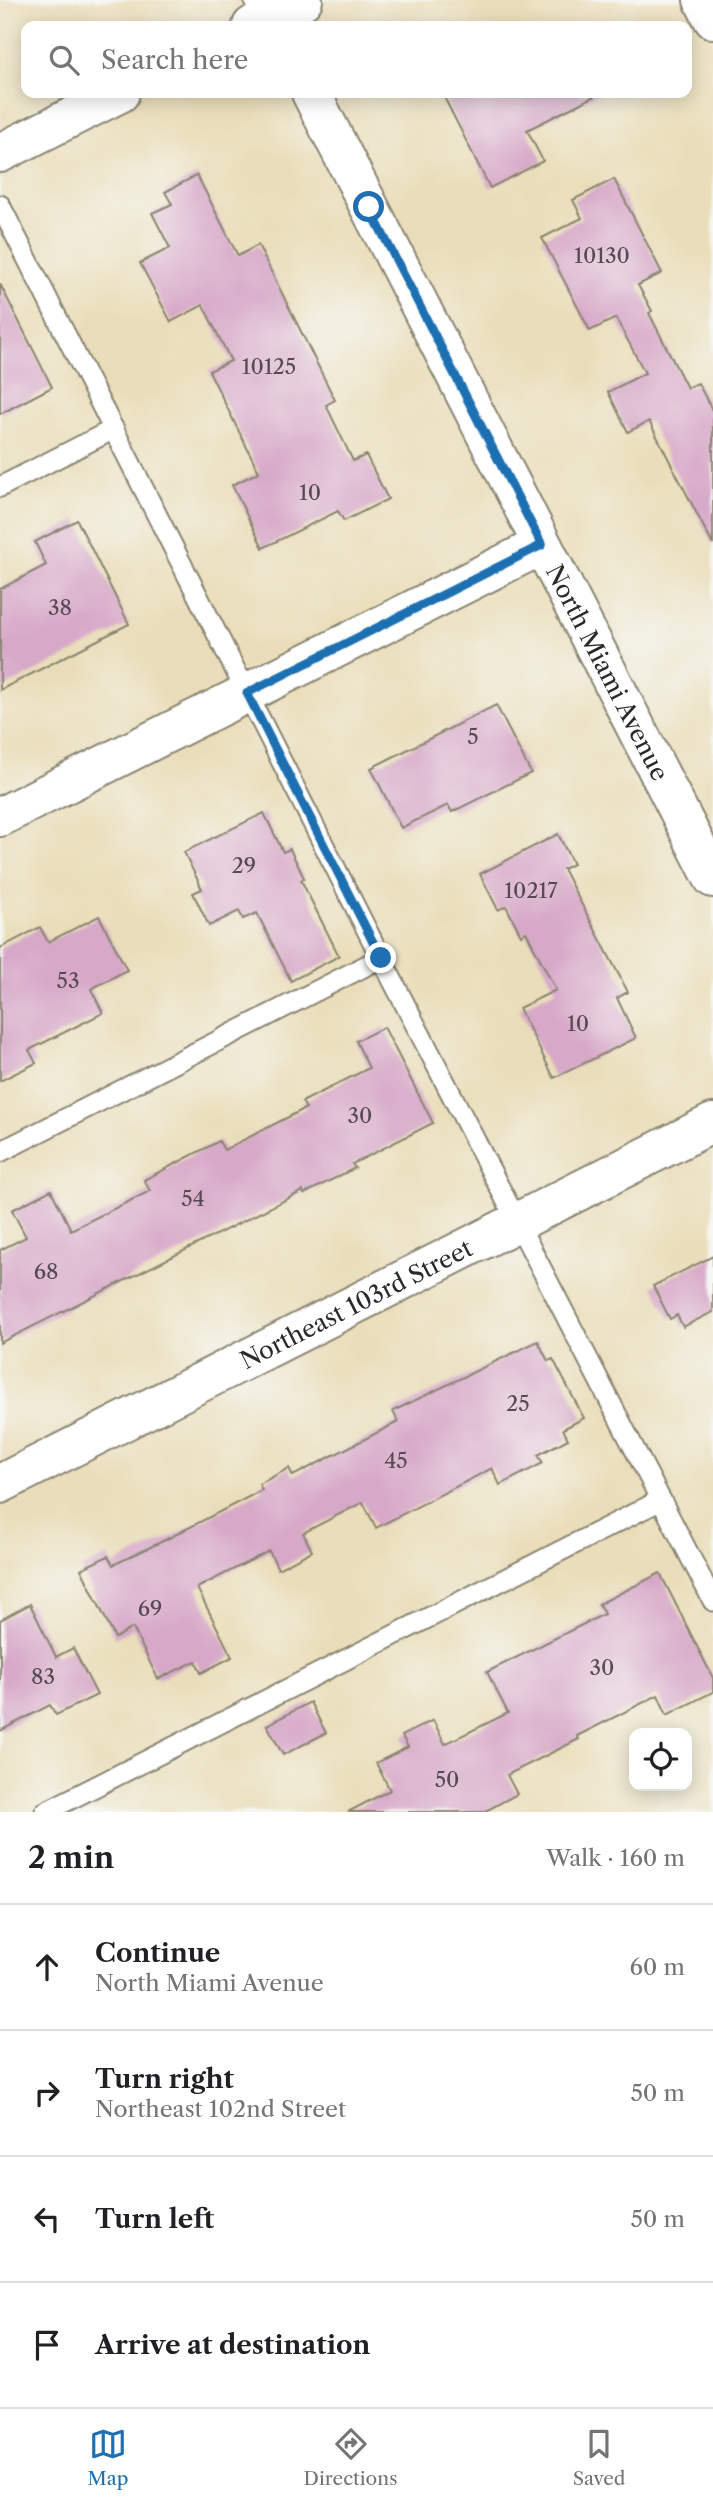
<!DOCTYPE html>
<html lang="en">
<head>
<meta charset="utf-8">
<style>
  :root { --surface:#fff; --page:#f2f2f2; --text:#202124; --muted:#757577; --line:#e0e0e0; --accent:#1f6fb2 }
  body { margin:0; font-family:"Libre Caslon Text",serif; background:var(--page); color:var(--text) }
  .controls { position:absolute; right:21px; bottom:21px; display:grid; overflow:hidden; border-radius:14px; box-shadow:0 4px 18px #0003 }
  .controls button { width:63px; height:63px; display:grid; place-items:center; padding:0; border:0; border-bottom:2px solid var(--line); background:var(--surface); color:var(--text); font:35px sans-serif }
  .stop { position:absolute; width:21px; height:21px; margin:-16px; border:5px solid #1f6fb2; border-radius:50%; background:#fff }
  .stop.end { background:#1f6fb2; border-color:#fff; box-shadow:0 2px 7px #0008 }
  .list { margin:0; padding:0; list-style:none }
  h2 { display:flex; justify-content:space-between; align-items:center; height:91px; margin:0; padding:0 28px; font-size:30px }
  h2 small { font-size:23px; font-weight:400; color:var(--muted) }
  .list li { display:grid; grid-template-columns:46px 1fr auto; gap:21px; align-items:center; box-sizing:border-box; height:126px; padding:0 28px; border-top:2px solid var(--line) }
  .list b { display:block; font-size:26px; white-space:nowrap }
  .list p { margin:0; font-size:23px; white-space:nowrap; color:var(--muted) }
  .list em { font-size:23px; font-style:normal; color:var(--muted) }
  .icon { flex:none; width:38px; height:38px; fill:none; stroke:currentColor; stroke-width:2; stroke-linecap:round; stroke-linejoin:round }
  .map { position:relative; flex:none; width:713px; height:1812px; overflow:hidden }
  .search { position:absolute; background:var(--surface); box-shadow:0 4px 18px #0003; left:21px; right:21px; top:21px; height:77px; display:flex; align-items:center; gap:18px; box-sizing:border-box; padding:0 24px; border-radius:14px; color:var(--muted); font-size:26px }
  .sheet { height:595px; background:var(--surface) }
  nav { display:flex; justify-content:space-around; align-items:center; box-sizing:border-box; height:98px; border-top:2px solid var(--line); background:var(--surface); font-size:19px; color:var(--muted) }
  nav a { display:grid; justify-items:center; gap:4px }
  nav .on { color:var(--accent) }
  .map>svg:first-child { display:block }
  .building { fill:#d7a8c8 }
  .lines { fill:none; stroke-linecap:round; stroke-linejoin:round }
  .service-casing { stroke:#8a8472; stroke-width:23 }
  .minor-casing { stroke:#8a8472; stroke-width:42 }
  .secondary-casing { stroke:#8a8472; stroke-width:42 }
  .service { stroke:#fff; stroke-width:19 }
  .minor { stroke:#fff; stroke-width:38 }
  .secondary { stroke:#fff; stroke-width:38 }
  .route { stroke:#1f6fb2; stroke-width:9 }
  .labels { text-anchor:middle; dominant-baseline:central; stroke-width:6; stroke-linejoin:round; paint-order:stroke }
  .number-label { font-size:21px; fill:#564a52 }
  .street-label { font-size:24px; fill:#2b2b2b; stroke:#f6f6f2 }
</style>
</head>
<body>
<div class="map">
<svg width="713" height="1812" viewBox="0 0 713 1812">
  <rect width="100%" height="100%" fill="#f6f6f2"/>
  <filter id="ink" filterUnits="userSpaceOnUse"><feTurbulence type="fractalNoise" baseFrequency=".0143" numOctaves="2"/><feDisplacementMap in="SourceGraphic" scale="14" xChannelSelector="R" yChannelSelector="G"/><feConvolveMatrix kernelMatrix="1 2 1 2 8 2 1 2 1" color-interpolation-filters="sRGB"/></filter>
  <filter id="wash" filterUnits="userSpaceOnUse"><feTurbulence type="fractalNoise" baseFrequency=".00686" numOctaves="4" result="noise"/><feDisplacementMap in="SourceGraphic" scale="28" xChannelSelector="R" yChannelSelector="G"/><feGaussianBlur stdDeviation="1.57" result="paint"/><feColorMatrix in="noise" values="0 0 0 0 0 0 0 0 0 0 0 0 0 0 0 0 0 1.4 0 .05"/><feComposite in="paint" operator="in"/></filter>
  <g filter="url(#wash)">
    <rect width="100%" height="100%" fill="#eadeba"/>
    <g id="blocks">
      <g class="building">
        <path d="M 442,93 L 601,93 L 527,130 L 543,161 L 490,188 Z"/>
        <path d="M 197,175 L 238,256 L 258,245 L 335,400 L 326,405 L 353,461 L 366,455 L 388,499 L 344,521 L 338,511 L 263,548 L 232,485 L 259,472 L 209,371 L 231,361 L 203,305 L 171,322 L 140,263 L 170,248 L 152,213 L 172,204 L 165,192 Z"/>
        <path d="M 614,179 L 662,273 L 638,285 L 652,311 L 649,313 L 687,388 L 698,383 L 713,412 L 713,545 L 649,421 L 628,432 L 608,392 L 645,373 L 616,318 L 590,331 L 542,238 L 582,218 L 573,200 Z"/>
        <path d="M 0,284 L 52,387 L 0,414 Z"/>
        <path d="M 77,520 L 129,624 L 0,690 L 0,589 L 46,565 L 35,542 Z"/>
        <path d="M 496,705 L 531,773 L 452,812 L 448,805 L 401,828 L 371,768 Z"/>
        <path d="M 264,813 L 283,852 L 290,849 L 304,878 L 301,880 L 339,956 L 291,981 L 257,913 L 243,919 L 239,911 L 209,926 L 193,893 L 202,889 L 184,852 Z"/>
        <path d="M 558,834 L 573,864 L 563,869 L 628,992 L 617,998 L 636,1038 L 554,1078 L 519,1008 L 556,990 L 526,932 L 521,935 L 506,906 L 498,910 L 480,874 Z"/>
        <path d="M 99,916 L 127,970 L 91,989 L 103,1013 L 29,1050 L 36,1063 L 0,1081 L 0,948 L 40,927 L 48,942 Z"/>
        <path d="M 384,1027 L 433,1123 L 352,1164 L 355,1168 L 304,1194 L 303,1191 L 0,1343 L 0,1250 L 26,1237 L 12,1210 L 51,1190 L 71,1230 L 150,1191 L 144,1180 L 219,1141 L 224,1150 L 306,1108 L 302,1102 L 369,1068 L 356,1041 Z"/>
        <path d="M 713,1256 L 713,1312 L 683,1327 L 677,1315 L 670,1319 L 653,1286 Z"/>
        <path d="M 538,1341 L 548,1361 L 553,1359 L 584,1418 L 563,1429 L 568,1439 L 538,1455 L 543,1463 L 500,1485 L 492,1468 L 376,1528 L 363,1502 L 303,1533 L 312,1551 L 278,1569 L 269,1551 L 197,1588 L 232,1657 L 201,1673 L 196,1661 L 158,1679 L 133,1628 L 115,1638 L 81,1569 L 108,1556 L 113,1565 L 165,1540 L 262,1490 L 259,1484 L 289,1468 L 293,1476 L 398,1422 L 393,1411 Z"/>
        <path d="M 660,1573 L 713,1678 L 713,1692 L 667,1715 L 658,1695 L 577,1736 L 579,1739 L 507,1775 L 517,1794 L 484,1812 L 348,1812 L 390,1790 L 376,1763 L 408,1747 L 402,1736 L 433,1720 L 445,1744 L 508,1713 L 487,1672 L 604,1614 L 599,1604 Z"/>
        <path d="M 30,1604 L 56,1657 L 73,1648 L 97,1695 L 56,1715 L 50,1705 L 0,1731 L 0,1620 Z"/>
        <path d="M 310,1702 L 326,1733 L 283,1755 L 267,1725 Z"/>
      </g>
    </g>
  </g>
  <g filter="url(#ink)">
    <use href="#blocks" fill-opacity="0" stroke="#8a8472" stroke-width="2"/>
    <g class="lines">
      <defs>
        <g id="service">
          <path d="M 0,205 L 381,958 L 713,1601"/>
          <path d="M 0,487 L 114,429"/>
          <path d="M 0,1152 L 381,958"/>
          <path d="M 45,1812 L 661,1500"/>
        </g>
        <g id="minor">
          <path d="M 703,0 L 713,19"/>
          <path d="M 252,26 L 303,0"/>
          <path d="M 0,153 L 120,93"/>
          <path d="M 0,817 L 542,545"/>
        </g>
        <g id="secondary">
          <path d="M 264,0 L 277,26"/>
          <path id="s1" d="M 311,93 L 713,878"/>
          <path id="s2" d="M 0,1484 L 713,1123"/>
        </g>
      </defs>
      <use href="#service" class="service-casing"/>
      <use href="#minor" class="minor-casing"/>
      <use href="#secondary" class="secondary-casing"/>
      <use href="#service" class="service"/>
      <use href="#minor" class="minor"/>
      <use href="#secondary" class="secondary"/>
    </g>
  </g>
  <g class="lines" filter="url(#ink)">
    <path class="route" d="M 369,207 L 542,545 L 247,693 L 381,958"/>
  </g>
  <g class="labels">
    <g class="number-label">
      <text x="602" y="255">10130</text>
      <text x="269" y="366">10125</text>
      <text x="310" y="492">10</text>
      <text x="60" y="607">38</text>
      <text x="473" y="736">5</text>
      <text x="244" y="865">29</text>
      <text x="531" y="890">10217</text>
      <text x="68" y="980">53</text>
      <text x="578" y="1023">10</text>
      <text x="360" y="1115">30</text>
      <text x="193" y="1198">54</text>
      <text x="46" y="1271">68</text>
      <text x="518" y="1403">25</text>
      <text x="396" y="1460">45</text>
      <text x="150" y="1608">69</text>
      <text x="602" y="1667">30</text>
      <text x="43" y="1676">83</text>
      <text x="447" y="1779">50</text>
    </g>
    <g class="street-label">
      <text stroke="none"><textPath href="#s1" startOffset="651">North Miami Avenue</textPath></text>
      <text stroke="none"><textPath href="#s2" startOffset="399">Northeast 103rd Street</textPath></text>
    </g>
  </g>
</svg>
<div class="controls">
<button><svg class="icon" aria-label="locate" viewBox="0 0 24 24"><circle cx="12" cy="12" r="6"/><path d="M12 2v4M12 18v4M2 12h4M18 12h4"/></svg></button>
</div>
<div class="stop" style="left:369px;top:207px"></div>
<div class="stop end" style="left:381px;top:958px"></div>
<div class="search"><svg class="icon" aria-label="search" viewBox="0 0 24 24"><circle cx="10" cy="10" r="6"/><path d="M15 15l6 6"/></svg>Search here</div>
</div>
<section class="sheet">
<h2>2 min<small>Walk · 160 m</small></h2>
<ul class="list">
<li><svg class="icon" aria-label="ahead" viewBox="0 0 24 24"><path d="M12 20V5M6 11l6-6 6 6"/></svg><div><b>Continue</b><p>North Miami Avenue</p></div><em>60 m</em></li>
<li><svg class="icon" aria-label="right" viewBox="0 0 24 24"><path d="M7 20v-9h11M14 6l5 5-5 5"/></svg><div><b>Turn right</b><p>Northeast 102nd Street</p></div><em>50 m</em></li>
<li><svg class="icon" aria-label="left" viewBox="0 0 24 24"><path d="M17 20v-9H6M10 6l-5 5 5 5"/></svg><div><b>Turn left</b></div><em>50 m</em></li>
<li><svg class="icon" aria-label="arrive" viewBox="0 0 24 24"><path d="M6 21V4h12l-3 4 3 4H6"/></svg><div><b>Arrive at destination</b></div></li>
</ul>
</section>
<nav>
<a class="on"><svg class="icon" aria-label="map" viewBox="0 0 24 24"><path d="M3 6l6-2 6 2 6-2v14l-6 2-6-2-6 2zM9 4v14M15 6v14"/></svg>Map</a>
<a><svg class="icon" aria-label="directions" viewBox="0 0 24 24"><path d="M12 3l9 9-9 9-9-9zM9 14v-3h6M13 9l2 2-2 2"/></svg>Directions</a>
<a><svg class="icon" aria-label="saved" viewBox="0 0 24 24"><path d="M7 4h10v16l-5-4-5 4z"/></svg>Saved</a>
</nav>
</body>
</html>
